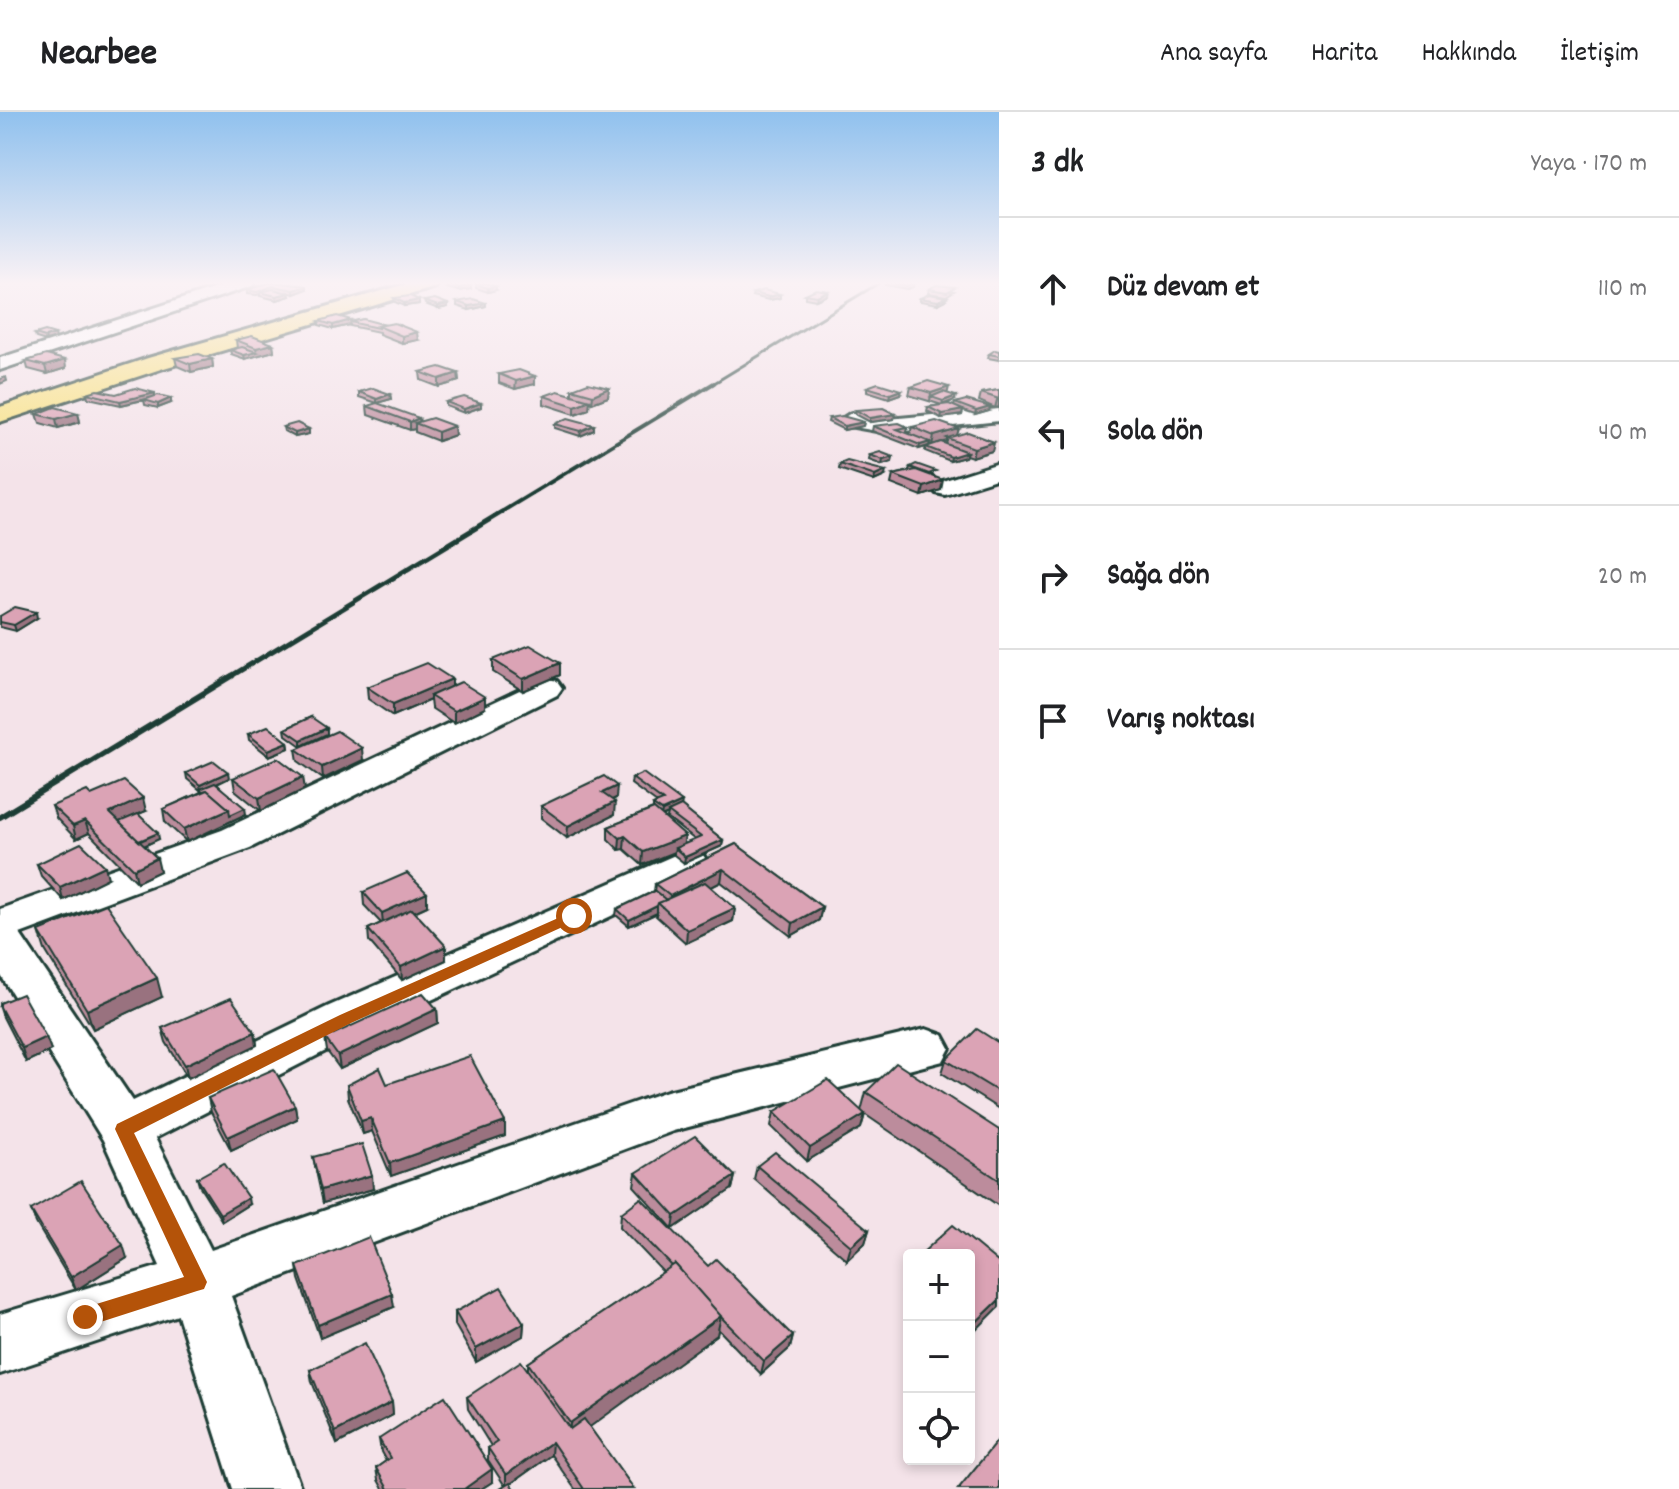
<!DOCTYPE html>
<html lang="tr">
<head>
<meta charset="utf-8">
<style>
  :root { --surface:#fff; --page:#f6f6f6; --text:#202124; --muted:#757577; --line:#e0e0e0 }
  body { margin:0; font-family:Dekko,sans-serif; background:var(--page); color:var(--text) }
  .controls { position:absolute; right:24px; bottom:24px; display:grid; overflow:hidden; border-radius:8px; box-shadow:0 4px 12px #0003 }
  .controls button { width:72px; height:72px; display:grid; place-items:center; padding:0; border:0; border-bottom:2px solid var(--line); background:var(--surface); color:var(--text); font:40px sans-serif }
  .stop { position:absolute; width:24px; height:24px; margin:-18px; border:6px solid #b45309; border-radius:50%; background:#fff }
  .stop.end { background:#b45309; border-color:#fff; box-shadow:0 2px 8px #0008 }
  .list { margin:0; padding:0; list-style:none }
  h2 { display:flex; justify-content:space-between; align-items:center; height:104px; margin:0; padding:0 32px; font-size:34px }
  h2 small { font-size:26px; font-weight:400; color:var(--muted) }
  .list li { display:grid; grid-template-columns:52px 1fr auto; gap:24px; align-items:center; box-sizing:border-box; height:144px; padding:0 32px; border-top:2px solid var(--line) }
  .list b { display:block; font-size:30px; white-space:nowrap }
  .list em { font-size:26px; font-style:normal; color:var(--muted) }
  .icon { flex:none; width:44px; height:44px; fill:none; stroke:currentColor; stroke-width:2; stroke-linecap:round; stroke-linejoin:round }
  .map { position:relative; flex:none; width:999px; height:1377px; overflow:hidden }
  header { display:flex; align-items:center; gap:48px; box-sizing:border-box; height:112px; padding:0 40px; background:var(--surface); border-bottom:2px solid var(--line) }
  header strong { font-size:38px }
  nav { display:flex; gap:44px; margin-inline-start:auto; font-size:28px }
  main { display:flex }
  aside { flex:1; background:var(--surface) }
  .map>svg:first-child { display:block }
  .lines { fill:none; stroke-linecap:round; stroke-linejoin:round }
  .minor-casing { stroke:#1f3d34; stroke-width:6 }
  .highway-casing { stroke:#1f3d34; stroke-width:6 }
  .minor { fill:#fff; fill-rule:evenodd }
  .highway { fill:#f8e281; fill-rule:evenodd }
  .rail-far3 { stroke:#1f3d34; stroke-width:3 }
  .rail-far2 { stroke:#1f3d34; stroke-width:4 }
  .rail-far1 { stroke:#1f3d34; stroke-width:5 }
  .rail { stroke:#1f3d34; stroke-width:6 }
  .wall { fill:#bc8c9c; stroke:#1f3d34; stroke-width:2; fill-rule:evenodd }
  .shaded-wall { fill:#99727f; stroke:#1f3d34; stroke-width:2 }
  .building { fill:#dba3b5; stroke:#1f3d34; stroke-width:2 }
  .route { fill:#b45309 }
</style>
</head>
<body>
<header>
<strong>Nearbee</strong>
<nav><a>Ana sayfa</a><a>Harita</a><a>Hakkında</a><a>İletişim</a></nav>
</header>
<main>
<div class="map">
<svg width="999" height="1377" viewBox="0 0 999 1377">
  <rect width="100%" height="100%" fill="#f4e3e9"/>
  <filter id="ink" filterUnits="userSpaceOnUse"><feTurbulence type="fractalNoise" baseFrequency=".0125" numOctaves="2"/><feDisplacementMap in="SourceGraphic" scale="16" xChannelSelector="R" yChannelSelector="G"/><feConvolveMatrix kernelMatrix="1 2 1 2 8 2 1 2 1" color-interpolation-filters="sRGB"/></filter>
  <g filter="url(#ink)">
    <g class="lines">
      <defs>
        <g id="minor">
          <path d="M 231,171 L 254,171 L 252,174 L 0,258 L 0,246 Z"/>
          <path d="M 999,297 L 999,309 L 888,321 L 843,313 L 840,308 L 851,301 L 888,307 Z"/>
          <path d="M 999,351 L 999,366 L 945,383 L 936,381 L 933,376 L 936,371 Z"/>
          <path d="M 545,566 L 557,569 L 562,576 L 557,583 L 250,736 L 20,822 L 133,989 L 329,894 L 675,743 L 689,739 L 703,743 L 709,752 L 703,761 L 363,920 L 155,1026 L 211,1138 L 667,979 L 926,917 L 943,923 L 950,936 L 943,949 L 673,1019 L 231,1184 L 301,1377 L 233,1377 L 178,1203 L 0,1262 L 0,1202 L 160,1154 L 103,1028 L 0,862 L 0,797 L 222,718 Z"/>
        </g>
        <path id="highway" d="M 410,171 L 438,171 L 436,175 L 164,256 L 0,310 L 0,295 L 148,246 Z"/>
      </defs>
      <use href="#minor" class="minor-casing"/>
      <use href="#highway" class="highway-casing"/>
      <use href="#minor" class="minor"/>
      <use href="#highway" class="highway"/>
      <path class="rail-far3" d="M 711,273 L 879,171"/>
      <path class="rail-far2" d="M 498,402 L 714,271"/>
      <path class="rail-far1" d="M 228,566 L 502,400"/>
      <path class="rail" d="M 0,705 L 232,564"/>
    </g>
    <g class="wall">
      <path d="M 268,171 L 307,174 L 307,177 L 294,182 L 288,180 L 290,184 L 277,188 L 260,184 L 260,182 L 257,183 L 247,182 L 247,178 Z"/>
      <path d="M 885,171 L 914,171 L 913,175 L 907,177 L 885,173 Z"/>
      <path d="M 447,172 L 471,173 L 471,177 L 459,179 L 447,176 Z"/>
      <path d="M 476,172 L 496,178 L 488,180 L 476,176 Z"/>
      <path d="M 929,177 L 954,179 L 946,184 L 928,181 Z"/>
      <path d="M 753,181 L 780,186 L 769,188 L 752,184 Z"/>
      <path d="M 805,182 L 827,183 L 816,188 L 805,186 Z"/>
      <path d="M 947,185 L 946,188 L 938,192 L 920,189 L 920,186 Z"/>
      <path d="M 394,186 L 419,192 L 404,194 L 395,190 Z"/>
      <path d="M 424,189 L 448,195 L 438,197 L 425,192 Z"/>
      <path d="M 457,190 L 486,194 L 469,198 L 457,194 Z"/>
      <path d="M 363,207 L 418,228 L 402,231 L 379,222 L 379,220 L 350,214 L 350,213 L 333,217 L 319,213 L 319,209 L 351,210 Z"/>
      <path d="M 35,222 L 56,226 L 46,229 L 36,226 Z"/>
      <path d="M 236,228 L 273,232 L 274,239 L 245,247 L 231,242 L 230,238 L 237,236 Z"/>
      <path d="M 999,239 L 999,248 L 988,246 L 989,242 Z"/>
      <path d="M 175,246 L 212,247 L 213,255 L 191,260 L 177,254 Z"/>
      <path d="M 26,249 L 66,256 L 47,262 L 28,257 Z"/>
      <path d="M 420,260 L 458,261 L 459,269 L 439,275 L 421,268 Z"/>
      <path d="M 499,262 L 535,264 L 535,272 L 515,277 L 499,271 Z"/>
      <path d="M 867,275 L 900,282 L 889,286 L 867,279 Z"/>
      <path d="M 911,275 L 947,282 L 955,288 L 943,293 L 954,294 L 955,291 L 989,299 L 975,303 L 963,299 L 962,303 L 941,306 L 927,299 L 928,295 L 942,293 L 909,283 Z"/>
      <path d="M 609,276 L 608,285 L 592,291 L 589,290 L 589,297 L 575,302 L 544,292 L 544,284 L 572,283 L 572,277 Z"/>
      <path d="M 999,278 L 999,295 L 995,296 L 979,289 L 981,281 Z"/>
      <path d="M 359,280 L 390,282 L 391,287 L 377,291 L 359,285 Z"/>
      <path d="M 87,281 L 155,284 L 171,291 L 158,296 L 145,293 L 144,288 L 148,287 L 121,293 L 88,286 Z"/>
      <path d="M 446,290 L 481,291 L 481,295 L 464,301 L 446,294 Z"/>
      <path d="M 367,294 L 419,306 L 420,310 L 455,323 L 438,329 L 415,320 L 415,317 L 410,318 L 368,303 Z"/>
      <path d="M 856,298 L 895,302 L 894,307 L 870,310 L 855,302 Z"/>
      <path d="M 78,301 L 80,310 L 58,316 L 40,311 L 37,302 Z"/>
      <path d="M 829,306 L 864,310 L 863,314 L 844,318 L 828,310 Z"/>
      <path d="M 555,312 L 594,313 L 594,318 L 580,324 L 555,316 Z"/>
      <path d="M 873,314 L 908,315 L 907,320 L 905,320 L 910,322 L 912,315 L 994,330 L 992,339 L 972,345 L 966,343 L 965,345 L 950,349 L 925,339 L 926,335 L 919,337 L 872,319 ZM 947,329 L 946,332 L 929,334 L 929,332 L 932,333 Z"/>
      <path d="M 283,315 L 309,317 L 309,322 L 295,325 L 284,319 Z"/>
      <path d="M 870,343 L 893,345 L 892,350 L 882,353 L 869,348 Z"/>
      <path d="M 840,352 L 885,364 L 874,369 L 839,357 Z"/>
      <path d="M 910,355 L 935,364 L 934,364 L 941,378 L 922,384 L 891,372 L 893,363 L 909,359 Z"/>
      <path d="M 0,504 L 37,506 L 16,519 L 0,515 Z"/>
      <path d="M 493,548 L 560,551 L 560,563 L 523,579 L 493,560 Z"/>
      <path d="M 452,567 L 452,574 L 485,596 L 454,611 L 431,596 L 430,588 L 393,604 L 368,587 L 367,575 Z"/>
      <path d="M 311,605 L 301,634 L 286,623 L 285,617 Z"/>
      <path d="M 248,622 L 288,630 L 289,636 L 269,644 L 249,628 Z"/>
      <path d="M 296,637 L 363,648 L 323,667 L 298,649 Z"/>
      <path d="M 186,661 L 229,666 L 217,672 L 246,702 L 187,730 L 165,710 L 163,697 L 201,680 L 200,678 L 187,667 Z"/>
      <path d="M 233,666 L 305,677 L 261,699 L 235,678 Z"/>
      <path d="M 632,666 L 681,694 L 723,728 L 722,734 L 684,751 L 674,743 L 674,740 L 642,753 L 624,737 L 619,738 L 608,727 L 608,715 L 653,697 L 653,693 L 657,691 L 631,672 ZM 668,702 L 667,706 L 695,728 L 684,732 L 663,705 Z"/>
      <path d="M 91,683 L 146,699 L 138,702 L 159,727 L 144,734 L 160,759 L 137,770 L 89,721 L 76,727 L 56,706 L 52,694 Z"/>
      <path d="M 616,686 L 612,688 L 614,703 L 567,726 L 541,706 L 541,694 Z"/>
      <path d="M 736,732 L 822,795 L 819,808 L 791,824 L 721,770 L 711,775 L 735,796 L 733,809 L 686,831 L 656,804 L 657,801 L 629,814 L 616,803 L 617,797 L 654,779 L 655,772 Z"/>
      <path d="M 37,752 L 108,766 L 63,788 L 41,764 Z"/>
      <path d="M 363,780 L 427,794 L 414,800 L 446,848 L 402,868 L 369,829 L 368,817 L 381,811 L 364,793 Z"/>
      <path d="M 39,819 L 162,885 L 93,917 L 45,838 Z"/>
      <path d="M 0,896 L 46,925 L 51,938 L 26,950 L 3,905 Z"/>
      <path d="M 437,897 L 438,911 L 340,957 L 327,939 L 325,926 Z"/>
      <path d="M 162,916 L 255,920 L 257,933 L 188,966 L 166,930 Z"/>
      <path d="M 999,931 L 999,997 L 942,961 L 946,948 Z"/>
      <path d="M 387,972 L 505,1010 L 505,1024 L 391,1064 L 372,1019 L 363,1022 L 348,986 L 347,973 Z"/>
      <path d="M 866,980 L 999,1018 L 999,1094 L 863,1001 L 865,1002 L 861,1016 L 807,1049 L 771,1014 L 774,1000 L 861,999 Z"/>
      <path d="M 208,986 L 295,994 L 297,1007 L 231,1038 L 211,1000 Z"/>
      <path d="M 313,1045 L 373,1077 L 323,1091 Z"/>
      <path d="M 757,1054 L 869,1118 L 865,1131 L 847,1148 L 754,1067 Z"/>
      <path d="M 636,1061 L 735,1064 L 732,1077 L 673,1117 L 634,1074 Z"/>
      <path d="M 197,1066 L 249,1092 L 222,1109 L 199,1073 Z"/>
      <path d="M 31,1098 L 127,1146 L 76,1178 L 36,1111 Z"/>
      <path d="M 621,1101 L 708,1154 L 793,1224 L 790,1236 L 761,1262 L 718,1217 L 717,1223 L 589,1315 L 634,1377 L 575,1377 L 551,1343 L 510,1372 L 505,1374 L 488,1348 L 488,1336 L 491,1334 L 468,1297 L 467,1285 L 528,1258 L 528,1251 L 663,1160 L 620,1115 Z"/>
      <path d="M 297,1154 L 394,1195 L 320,1226 L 299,1167 Z"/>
      <path d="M 909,1165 L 909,1186 L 902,1180 L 907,1167 Z"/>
      <path d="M 455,1200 L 524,1211 L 523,1224 L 476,1250 L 455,1213 Z"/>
      <path d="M 310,1258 L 392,1290 L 393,1303 L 337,1332 L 312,1270 Z"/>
      <path d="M 379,1327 L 492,1370 L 481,1377 L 383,1377 L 378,1368 L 376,1356 L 386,1349 L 381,1340 Z"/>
    </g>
    <g class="shaded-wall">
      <path d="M 471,173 L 471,177 L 459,179 L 459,176 Z"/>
      <path d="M 307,174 L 307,177 L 294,182 L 294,178 Z"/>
      <path d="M 496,174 L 496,178 L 488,180 L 488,176 Z"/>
      <path d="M 828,179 L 827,183 L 816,188 L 817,184 Z"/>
      <path d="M 289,181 L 290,184 L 277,188 L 276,184 Z"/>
      <path d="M 780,182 L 780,186 L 769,188 L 769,185 Z"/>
      <path d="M 947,185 L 946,188 L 938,192 L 938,189 Z"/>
      <path d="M 419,188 L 419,192 L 404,194 L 404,191 Z"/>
      <path d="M 486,191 L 486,194 L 469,198 L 469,194 Z"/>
      <path d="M 448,192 L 448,195 L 438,197 L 438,194 Z"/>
      <path d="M 351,208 L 350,213 L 333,217 L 333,213 Z"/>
      <path d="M 417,220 L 418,228 L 402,231 L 402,224 Z"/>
      <path d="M 55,222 L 56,226 L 46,229 L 45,225 Z"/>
      <path d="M 273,232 L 274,239 L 245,247 L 244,243 L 257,240 L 256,236 Z"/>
      <path d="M 212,247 L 213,255 L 191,260 L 190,252 Z"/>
      <path d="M 65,248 L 66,256 L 47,262 L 45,254 Z"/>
      <path d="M 458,261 L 459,269 L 439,275 L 439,267 Z"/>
      <path d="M 535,264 L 535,272 L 515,277 L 516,269 Z"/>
      <path d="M 6,265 L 7,269 L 0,272 L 0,267 Z"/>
      <path d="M 949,275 L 947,283 L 931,285 L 930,289 L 931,281 Z"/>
      <path d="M 609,276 L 608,285 L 592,291 L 593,283 Z"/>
      <path d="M 901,278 L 900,282 L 889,286 L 890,282 Z"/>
      <path d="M 155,281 L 155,285 L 121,293 L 120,289 Z"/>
      <path d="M 390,282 L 391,287 L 377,291 L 377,287 Z"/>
      <path d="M 956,284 L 955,288 L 942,293 L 943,289 Z"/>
      <path d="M 171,286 L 171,291 L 158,296 L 158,292 Z"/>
      <path d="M 999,287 L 999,295 L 995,296 L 997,288 Z"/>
      <path d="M 590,288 L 589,297 L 575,302 L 575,294 Z"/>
      <path d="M 481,291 L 481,295 L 464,301 L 464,297 Z"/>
      <path d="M 990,295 L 989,299 L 975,303 L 976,299 Z"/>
      <path d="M 963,298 L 962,303 L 941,306 L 942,302 Z"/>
      <path d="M 78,301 L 80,310 L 58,316 L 56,307 Z"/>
      <path d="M 895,302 L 894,307 L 870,310 L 870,306 Z"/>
      <path d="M 419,306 L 420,313 L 415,311 L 415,317 L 410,318 L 410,310 Z"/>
      <path d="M 864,310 L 863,314 L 844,318 L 844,314 Z"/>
      <path d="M 594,313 L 594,318 L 580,324 L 581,319 Z"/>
      <path d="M 454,314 L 455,323 L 438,329 L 438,320 Z"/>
      <path d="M 309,317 L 309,322 L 295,325 L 295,321 Z"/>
      <path d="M 959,317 L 956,326 L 947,326 L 947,329 L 932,333 L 934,324 Z"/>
      <path d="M 930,330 L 929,334 L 919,337 L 920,333 Z"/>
      <path d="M 994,330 L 992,339 L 972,345 L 974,336 Z"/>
      <path d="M 967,340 L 965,345 L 950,349 L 951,345 Z"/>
      <path d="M 893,345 L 892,350 L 882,353 L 883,348 Z"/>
      <path d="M 886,359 L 885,364 L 874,369 L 875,364 Z"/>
      <path d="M 943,368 L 941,378 L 922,384 L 924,375 Z"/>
      <path d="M 36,500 L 37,506 L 16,519 L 14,513 Z"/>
      <path d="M 560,551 L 560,563 L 523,579 L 523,567 Z"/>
      <path d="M 452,567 L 452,578 L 430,584 L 430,588 L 393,604 L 393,592 Z"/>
      <path d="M 485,585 L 485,596 L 454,611 L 454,599 Z"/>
      <path d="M 327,616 L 327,622 L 301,634 L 301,628 Z"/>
      <path d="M 288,630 L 289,636 L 269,644 L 268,638 Z"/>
      <path d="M 362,636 L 363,648 L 323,667 L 322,655 Z"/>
      <path d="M 228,660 L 229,666 L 201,679 L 200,673 Z"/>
      <path d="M 303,665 L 305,677 L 261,699 L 259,686 Z"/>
      <path d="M 617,674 L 616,686 L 601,693 L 602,681 Z"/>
      <path d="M 143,686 L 146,699 L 113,713 L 110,701 Z"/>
      <path d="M 615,690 L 614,703 L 567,726 L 568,714 Z"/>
      <path d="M 682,690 L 681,696 L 668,700 L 668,702 L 661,705 L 662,699 Z"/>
      <path d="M 245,696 L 246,702 L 187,730 L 184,717 L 229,697 Z"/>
      <path d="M 85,709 L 89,721 L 76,727 L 73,714 Z"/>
      <path d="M 158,721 L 159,727 L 137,737 L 136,731 Z"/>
      <path d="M 625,724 L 624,737 L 619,738 L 620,726 Z"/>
      <path d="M 685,724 L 683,736 L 675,736 L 674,740 L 642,753 L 643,740 Z"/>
      <path d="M 723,728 L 722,734 L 684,751 L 685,745 Z"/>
      <path d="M 157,746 L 160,759 L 137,770 L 134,757 Z"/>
      <path d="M 105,754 L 108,766 L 63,788 L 60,775 Z"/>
      <path d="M 723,757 L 721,770 L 669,797 L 670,784 Z"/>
      <path d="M 427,781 L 427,794 L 383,814 L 382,801 Z"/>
      <path d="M 657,794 L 657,801 L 629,814 L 629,808 Z"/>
      <path d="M 822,795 L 819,808 L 791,824 L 793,811 Z"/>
      <path d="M 735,796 L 733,809 L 686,831 L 687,818 Z"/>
      <path d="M 446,834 L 446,848 L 402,868 L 401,855 Z"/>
      <path d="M 157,866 L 162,885 L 93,917 L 87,898 Z"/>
      <path d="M 437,897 L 438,911 L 340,957 L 338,944 Z"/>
      <path d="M 255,920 L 257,933 L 188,966 L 185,953 Z"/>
      <path d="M 46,925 L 51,938 L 26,950 L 22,936 Z"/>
      <path d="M 295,994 L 297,1007 L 231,1038 L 228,1025 Z"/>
      <path d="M 865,1002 L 861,1016 L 807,1049 L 810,1036 Z"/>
      <path d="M 371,1006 L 372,1019 L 363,1022 L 361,1009 Z"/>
      <path d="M 505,1010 L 505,1024 L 391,1064 L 390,1051 Z"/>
      <path d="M 372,1063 L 373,1077 L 323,1091 L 321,1078 Z"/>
      <path d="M 735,1064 L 732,1077 L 673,1117 L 675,1104 Z"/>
      <path d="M 248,1086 L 249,1092 L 222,1109 L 220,1102 Z"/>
      <path d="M 869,1118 L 865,1131 L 847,1148 L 851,1134 Z"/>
      <path d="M 123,1133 L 127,1146 L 76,1178 L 71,1165 Z"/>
      <path d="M 392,1182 L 394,1195 L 320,1226 L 318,1213 Z"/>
      <path d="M 999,1188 L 999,1195 L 969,1225 L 969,1217 Z"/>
      <path d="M 721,1204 L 717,1223 L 569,1330 L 570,1311 Z"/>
      <path d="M 524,1211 L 523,1224 L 476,1250 L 476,1237 Z"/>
      <path d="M 793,1224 L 790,1236 L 761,1262 L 764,1249 Z"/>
      <path d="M 392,1290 L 393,1303 L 337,1332 L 335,1320 Z"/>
      <path d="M 552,1330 L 551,1343 L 506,1375 L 506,1363 Z"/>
      <path d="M 492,1357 L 492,1370 L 481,1377 L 464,1377 Z"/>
    </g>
    <g class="building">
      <path d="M 268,171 L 282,171 L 307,174 L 294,178 L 273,174 L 257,180 L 247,178 Z"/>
      <path d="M 453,171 L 463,171 L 471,173 L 459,176 L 447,172 Z"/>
      <path d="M 485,171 L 496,174 L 488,176 L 476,172 Z"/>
      <path d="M 892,171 L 914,171 L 907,174 Z"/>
      <path d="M 936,173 L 955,175 L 947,180 L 929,177 Z"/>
      <path d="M 273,177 L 289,181 L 276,184 L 260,180 Z"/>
      <path d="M 816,177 L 828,179 L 817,184 L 805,182 Z"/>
      <path d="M 764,178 L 780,182 L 769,185 L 753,181 Z"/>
      <path d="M 929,182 L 947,185 L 938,189 L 920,186 Z"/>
      <path d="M 410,184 L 419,188 L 404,191 L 394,186 Z"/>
      <path d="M 435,187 L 448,192 L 438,194 L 424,189 Z"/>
      <path d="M 473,187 L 486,191 L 469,194 L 457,190 Z"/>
      <path d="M 337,204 L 351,208 L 333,213 L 319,209 Z"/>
      <path d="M 363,207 L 386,213 L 378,214 L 378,216 L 350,210 Z"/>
      <path d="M 394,211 L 417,220 L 402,224 L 378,214 Z"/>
      <path d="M 45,219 L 55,222 L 45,225 L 35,222 Z"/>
      <path d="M 252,224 L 273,232 L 256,236 L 236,228 Z"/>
      <path d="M 242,235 L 257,240 L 244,243 L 230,238 Z"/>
      <path d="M 995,238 L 999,239 L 999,244 L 989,242 Z"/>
      <path d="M 199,242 L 212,247 L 190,252 L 175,246 Z"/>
      <path d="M 46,243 L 65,248 L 45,254 L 26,249 Z"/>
      <path d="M 440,255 L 458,261 L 439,267 L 420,260 Z"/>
      <path d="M 519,258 L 535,264 L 516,269 L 499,262 Z"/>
      <path d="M 928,269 L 949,275 L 931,281 L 911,275 Z"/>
      <path d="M 588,271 L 609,276 L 593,283 L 572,277 Z"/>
      <path d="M 878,271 L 901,278 L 890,282 L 867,275 Z"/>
      <path d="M 135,276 L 155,281 L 120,289 L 87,281 L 97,278 L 116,282 Z"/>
      <path d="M 373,276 L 390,282 L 377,287 L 359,280 Z"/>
      <path d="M 999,278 L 999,287 L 981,281 Z"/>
      <path d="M 558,279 L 590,288 L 575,294 L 544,284 Z"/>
      <path d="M 943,280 L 956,284 L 943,289 L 931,285 Z"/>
      <path d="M 158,283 L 171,286 L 158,292 L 144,288 Z"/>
      <path d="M 464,285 L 481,291 L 464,297 L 446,290 Z"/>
      <path d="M 966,288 L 990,295 L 976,299 L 955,291 Z"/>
      <path d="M 377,291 L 419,306 L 410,310 L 367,294 Z"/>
      <path d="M 949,292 L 963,298 L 942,302 L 928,295 Z"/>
      <path d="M 55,295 L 78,301 L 56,307 L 37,302 Z"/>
      <path d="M 883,296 L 895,302 L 870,306 L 856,298 Z"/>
      <path d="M 842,304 L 864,310 L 844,314 L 829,306 Z"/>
      <path d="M 432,306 L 454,314 L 438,320 L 415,311 Z"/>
      <path d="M 568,306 L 594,313 L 581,319 L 555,312 Z"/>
      <path d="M 936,309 L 959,317 L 934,324 L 912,315 Z"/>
      <path d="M 297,311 L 309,317 L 295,321 L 283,315 Z"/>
      <path d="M 899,311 L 908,315 L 897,317 L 930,330 L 920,333 L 873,314 Z"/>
      <path d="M 968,320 L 994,330 L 974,336 L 947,326 Z"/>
      <path d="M 941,330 L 967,340 L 951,345 L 926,335 Z"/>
      <path d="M 880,340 L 893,345 L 883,348 L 870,343 Z"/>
      <path d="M 847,349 L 886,359 L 875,364 L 840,352 Z"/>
      <path d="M 916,352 L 936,359 L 929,362 L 910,355 Z"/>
      <path d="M 916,358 L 943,368 L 924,375 L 893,363 Z"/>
      <path d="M 15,495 L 36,500 L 14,513 L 0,510 L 0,504 Z"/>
      <path d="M 530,533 L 560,551 L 523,567 L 493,548 Z"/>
      <path d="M 427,551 L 452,567 L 393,592 L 367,575 Z"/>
      <path d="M 461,570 L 485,585 L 454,599 L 430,584 Z"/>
      <path d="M 311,605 L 327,616 L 301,628 L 285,617 Z"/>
      <path d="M 268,614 L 288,630 L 268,638 L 248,622 Z"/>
      <path d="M 337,619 L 362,636 L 322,655 L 296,637 Z"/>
      <path d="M 278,646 L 303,665 L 259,686 L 233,666 Z"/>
      <path d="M 214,649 L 228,660 L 200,673 L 186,661 Z"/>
      <path d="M 643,661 L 682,690 L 662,699 L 653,693 L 663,689 L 632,666 Z"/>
      <path d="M 604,664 L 617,674 L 602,681 L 615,690 L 568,714 L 541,694 Z"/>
      <path d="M 124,669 L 143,686 L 110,701 L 157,746 L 134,757 L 85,709 L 73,714 L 52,694 L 87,679 L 91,683 Z"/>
      <path d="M 215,671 L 245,696 L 230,703 L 229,697 L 207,678 L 203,679 L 200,677 Z"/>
      <path d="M 207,678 L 229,697 L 184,717 L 163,697 Z"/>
      <path d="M 681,694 L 723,728 L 685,745 L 675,736 L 701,725 L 668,700 Z"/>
      <path d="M 654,697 L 685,724 L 643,740 L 625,724 L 620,726 L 608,715 Z"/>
      <path d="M 138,702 L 158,721 L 139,729 L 119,710 Z"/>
      <path d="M 81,731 L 105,754 L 60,775 L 37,752 Z"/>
      <path d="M 736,732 L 822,795 L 793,811 L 723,757 L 670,784 L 655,772 Z"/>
      <path d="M 407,761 L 427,781 L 382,801 L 363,780 Z"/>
      <path d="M 705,770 L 735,796 L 687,818 L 658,791 Z"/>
      <path d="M 655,779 L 666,788 L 658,791 L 657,794 L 629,808 L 617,797 Z"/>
      <path d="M 106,792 L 157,866 L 87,898 L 39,819 Z"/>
      <path d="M 412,797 L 446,834 L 401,855 L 368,817 Z"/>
      <path d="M 423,881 L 437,897 L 338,944 L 325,926 Z"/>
      <path d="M 22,882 L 46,925 L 22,936 L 0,895 L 0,891 Z"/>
      <path d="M 231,886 L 255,920 L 185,953 L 162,916 Z"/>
      <path d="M 977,917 L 999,931 L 999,980 L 946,948 Z"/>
      <path d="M 470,944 L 505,1010 L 390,1051 L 371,1006 L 361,1009 L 347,973 L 380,956 L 387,972 Z"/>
      <path d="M 896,951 L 999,1018 L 999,1068 L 866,980 Z"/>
      <path d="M 274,957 L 295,994 L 228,1025 L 208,986 Z"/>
      <path d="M 828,968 L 865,1002 L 810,1036 L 774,1000 Z"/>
      <path d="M 695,1024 L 735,1064 L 675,1104 L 636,1061 Z"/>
      <path d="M 362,1032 L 372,1063 L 321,1078 L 313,1045 Z"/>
      <path d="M 775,1040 L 869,1118 L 851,1134 L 757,1054 Z"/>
      <path d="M 224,1051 L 248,1086 L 220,1102 L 197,1066 Z"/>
      <path d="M 81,1069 L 123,1133 L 71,1165 L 31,1098 Z"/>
      <path d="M 641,1086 L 708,1154 L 716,1147 L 793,1224 L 764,1249 L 720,1204 L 675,1152 L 672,1154 L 621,1101 Z"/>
      <path d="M 953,1113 L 999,1151 L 999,1188 L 969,1217 L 969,1143 L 923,1143 L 921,1142 Z"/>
      <path d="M 369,1125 L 392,1182 L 318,1213 L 297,1154 Z"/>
      <path d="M 675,1152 L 721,1204 L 570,1311 L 528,1251 Z"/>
      <path d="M 501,1175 L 524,1211 L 476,1237 L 455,1200 Z"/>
      <path d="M 365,1231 L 392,1290 L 335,1320 L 310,1258 Z"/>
      <path d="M 521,1249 L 570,1317 L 584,1307 L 634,1377 L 584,1377 L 552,1330 L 506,1363 L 488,1336 L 497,1330 L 467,1285 Z"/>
      <path d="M 445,1284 L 492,1357 L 464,1377 L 388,1377 L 376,1356 L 390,1346 L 379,1327 Z"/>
      <path d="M 997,1329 L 999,1331 L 999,1377 L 958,1377 Z"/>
      <path d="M 510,1371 L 514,1377 L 500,1377 Z"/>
    </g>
  </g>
  <linearGradient id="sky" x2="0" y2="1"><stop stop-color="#90c1ee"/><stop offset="0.47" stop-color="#faf2f5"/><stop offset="1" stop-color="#faf2f5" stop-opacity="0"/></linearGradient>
  <rect width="999" height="364" fill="url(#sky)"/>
  <path class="route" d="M 574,799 L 582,804 L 580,807 L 351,911 L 134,1021 L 207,1170 L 204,1177 L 197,1179 L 85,1215 L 77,1212 L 74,1205 L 77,1198 L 184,1165 L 115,1017 L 117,1012 L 340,903 Z"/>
</svg>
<div class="controls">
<button>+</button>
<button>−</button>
<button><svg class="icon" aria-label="locate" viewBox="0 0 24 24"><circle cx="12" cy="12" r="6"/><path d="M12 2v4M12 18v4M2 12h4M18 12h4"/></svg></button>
</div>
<div class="stop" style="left:574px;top:804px"></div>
<div class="stop end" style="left:85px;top:1205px"></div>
</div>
<aside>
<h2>3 dk<small>Yaya · 170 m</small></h2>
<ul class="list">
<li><svg class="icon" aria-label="ahead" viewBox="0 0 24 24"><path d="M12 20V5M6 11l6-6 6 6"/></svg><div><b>Düz devam et</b></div><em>110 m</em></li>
<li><svg class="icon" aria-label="left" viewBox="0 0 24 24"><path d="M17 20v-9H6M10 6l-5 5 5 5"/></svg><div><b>Sola dön</b></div><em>40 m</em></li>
<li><svg class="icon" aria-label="right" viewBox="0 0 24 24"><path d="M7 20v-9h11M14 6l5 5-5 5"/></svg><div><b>Sağa dön</b></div><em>20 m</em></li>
<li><svg class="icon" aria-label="arrive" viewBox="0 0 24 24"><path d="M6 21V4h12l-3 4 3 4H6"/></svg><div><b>Varış noktası</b></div></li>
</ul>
</aside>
</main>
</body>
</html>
